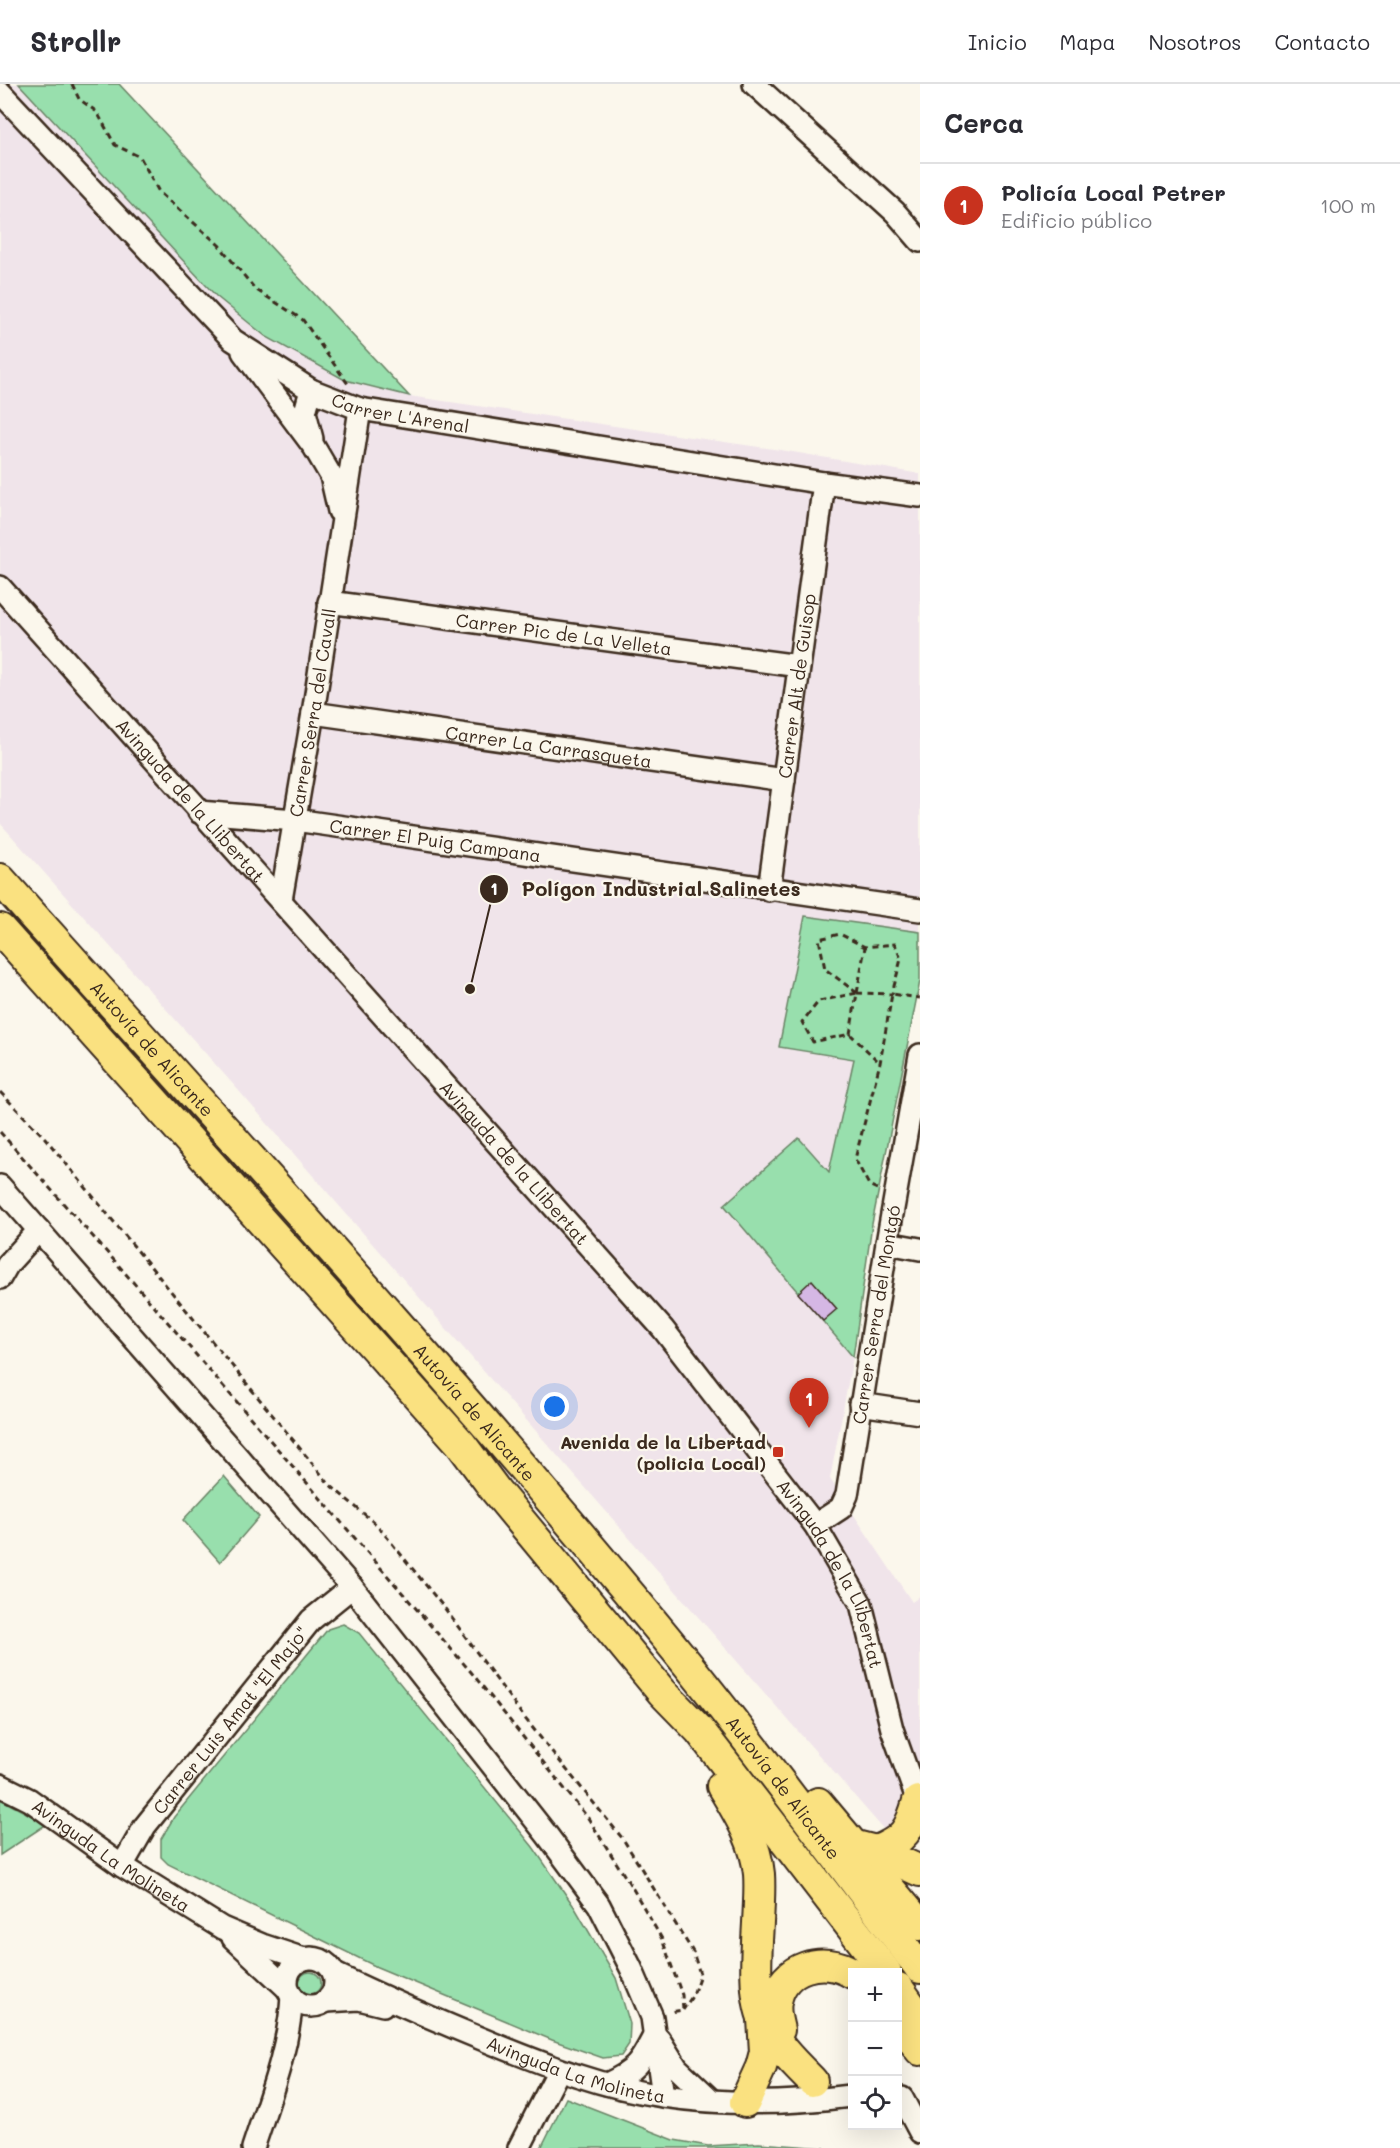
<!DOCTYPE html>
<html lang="es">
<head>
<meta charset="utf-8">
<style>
  :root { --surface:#fff; --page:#f7f7f7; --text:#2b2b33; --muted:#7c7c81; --line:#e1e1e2; --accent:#c8321e }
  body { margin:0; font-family:Mali,sans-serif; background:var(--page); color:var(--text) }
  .controls { position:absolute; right:18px; bottom:18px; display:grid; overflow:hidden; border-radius:0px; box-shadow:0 6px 24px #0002 }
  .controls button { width:54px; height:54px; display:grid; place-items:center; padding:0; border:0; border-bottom:2px solid var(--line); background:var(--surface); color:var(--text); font:30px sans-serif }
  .you { position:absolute; left:555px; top:1323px; width:21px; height:21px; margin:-15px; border:4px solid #fff; border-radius:50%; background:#1a73e8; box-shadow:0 0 0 9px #1a73e833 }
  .badge { display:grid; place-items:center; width:39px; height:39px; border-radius:50%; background:var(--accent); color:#fff; font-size:20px; font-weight:700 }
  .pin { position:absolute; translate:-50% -50px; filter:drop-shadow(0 2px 3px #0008) }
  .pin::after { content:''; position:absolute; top:32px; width:21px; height:18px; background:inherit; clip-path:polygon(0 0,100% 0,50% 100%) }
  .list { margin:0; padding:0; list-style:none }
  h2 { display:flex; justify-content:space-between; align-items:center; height:78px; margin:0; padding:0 24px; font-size:26px }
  h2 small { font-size:20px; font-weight:400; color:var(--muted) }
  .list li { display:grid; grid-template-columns:39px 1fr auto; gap:18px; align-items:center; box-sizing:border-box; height:84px; padding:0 24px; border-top:2px solid var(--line) }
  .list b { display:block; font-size:22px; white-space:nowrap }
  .list p { margin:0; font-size:20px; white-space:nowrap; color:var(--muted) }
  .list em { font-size:20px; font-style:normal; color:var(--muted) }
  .icon { flex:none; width:33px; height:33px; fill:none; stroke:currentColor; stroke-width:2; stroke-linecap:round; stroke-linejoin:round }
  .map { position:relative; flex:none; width:920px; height:2064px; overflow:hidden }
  header { display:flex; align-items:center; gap:36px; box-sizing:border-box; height:84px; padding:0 30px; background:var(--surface); border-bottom:2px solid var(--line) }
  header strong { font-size:28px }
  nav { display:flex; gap:33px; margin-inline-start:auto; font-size:21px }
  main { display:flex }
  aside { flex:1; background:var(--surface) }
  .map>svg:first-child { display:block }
  .built { fill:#f0e4ea }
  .green { fill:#98dfad; stroke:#6a8466; stroke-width:1.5 }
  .building { fill:#d5b7e4; stroke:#3b2a1e; stroke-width:1.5 }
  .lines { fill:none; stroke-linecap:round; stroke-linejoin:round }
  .minor-casing { stroke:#3b2a1e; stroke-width:26 }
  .highway-casing { stroke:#3b2a1e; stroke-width:34 }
  .path { stroke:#3b2a1e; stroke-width:3; stroke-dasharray:6 4.5; stroke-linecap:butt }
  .minor { stroke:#fbf7ec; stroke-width:21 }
  .highway { stroke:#fae180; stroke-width:30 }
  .poi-dot { fill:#c8321e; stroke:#fbf7ec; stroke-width:2 }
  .labels { text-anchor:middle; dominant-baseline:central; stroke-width:4.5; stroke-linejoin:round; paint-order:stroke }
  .street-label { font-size:18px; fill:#3b2a1e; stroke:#fbf7ec }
  .poi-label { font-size:18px; font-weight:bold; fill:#3b2a1e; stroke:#fbf7ec; text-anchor:end }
  .leader { fill:none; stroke:#3b2a1e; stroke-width:2 }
  .callout-dot { fill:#3b2a1e; stroke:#fbf7ec; stroke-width:2 }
  .mark-label { font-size:18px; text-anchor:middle; font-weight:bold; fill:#fff }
  .callout-label { font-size:20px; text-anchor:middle; font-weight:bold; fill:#3b2a1e; stroke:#fbf7ec; stroke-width:4.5; stroke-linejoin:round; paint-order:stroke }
</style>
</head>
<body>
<header>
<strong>Strollr</strong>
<nav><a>Inicio</a><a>Mapa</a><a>Nosotros</a><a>Contacto</a></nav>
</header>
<main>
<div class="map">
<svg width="920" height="2064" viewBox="0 0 920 2064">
  <rect width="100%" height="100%" fill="#fbf7ec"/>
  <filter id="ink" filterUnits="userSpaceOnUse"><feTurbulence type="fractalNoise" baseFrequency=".0167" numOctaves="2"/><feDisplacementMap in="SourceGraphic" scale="12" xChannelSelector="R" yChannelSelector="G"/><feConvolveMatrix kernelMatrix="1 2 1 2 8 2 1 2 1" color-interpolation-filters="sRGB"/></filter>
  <g filter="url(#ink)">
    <path class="built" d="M 0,0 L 19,0 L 345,296 L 409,312 L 787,367 L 920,390 L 920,848 L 805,833 L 779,963 L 854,975 L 829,1089 L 799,1054 L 724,1121 L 853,1273 L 830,1395 L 912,1518 L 920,1512 L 920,1728 L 886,1748 L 232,999 L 0,739 Z"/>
    <g class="green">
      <path d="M 19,0 L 119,0 L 409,312 L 345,296 L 265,252 L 216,212 Z"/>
      <path d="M 805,832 L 920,848 L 920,897 L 872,1140 L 853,1273 L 724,1121 L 799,1054 L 829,1088 L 854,975 L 779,963 Z"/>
      <path d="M 224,1392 L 259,1433 L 220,1478 L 183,1436 Z"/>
      <path d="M 343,1540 L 359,1549 L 533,1763 L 575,1824 L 616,1894 L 630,1940 L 629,1960 L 621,1972 L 603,1974 L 552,1956 L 377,1883 L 168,1780 L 161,1773 L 161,1755 L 174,1733 L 328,1545 Z"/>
      <path d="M 0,1715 L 47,1740 L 0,1771 Z"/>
      <circle cx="310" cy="1899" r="11"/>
      <path d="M 566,2014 L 674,2056 L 708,2062 L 759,2059 L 825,2064 L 541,2064 Z"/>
    </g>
    <path class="building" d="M 812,1196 L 837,1225 L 823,1237 L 798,1209 Z"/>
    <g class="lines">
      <defs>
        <g id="minor">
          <path d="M 754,0 L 895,128 L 920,157"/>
          <path id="s1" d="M 0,8 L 233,256 L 311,306 L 360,325 L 824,399 L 920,412"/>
          <path d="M 243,268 L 314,363 L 331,392 L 339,427"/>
          <path d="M 311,306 L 305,328 L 312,355"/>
          <path id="s2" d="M 0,503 L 663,1245 L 815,1441 L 861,1520 L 892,1645 L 920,1723"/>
          <path id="s3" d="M 329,518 L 799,582"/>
          <path id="s4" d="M 313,629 L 784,696"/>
          <path id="s5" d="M 199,728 L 295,736 L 920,826"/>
          <path id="s6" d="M 769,806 L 824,399"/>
          <path id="s7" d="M 281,816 L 313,629 L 360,325"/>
          <path d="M 0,1102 L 352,1503 L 547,1751 L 599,1821 L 631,1884 L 652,1933 L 663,2012"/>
          <path d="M 887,1159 L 920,1165"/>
          <path d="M 0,1194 L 8,1180 L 39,1146"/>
          <path d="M 860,1320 L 920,1329"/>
          <path id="s8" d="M 815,1441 L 841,1424 L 847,1411 L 887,1159 L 920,971"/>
          <path id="s9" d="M 0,1701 L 30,1716 L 122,1782 L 222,1844 L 262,1861 L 304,1875"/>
          <path id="s10" d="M 122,1782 L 145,1742 L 311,1536 L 352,1503"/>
          <path d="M 233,1854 L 288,1905"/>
          <circle cx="311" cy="1898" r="24"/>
          <path id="s11" d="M 335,1890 C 387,1915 440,1938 494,1960 C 548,1982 604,2004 663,2012 C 724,2021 789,2020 850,2012"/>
          <path d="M 327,1917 L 359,1915 L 383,1921"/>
          <path d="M 659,1955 L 677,1984 L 711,2016"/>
          <path d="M 607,2000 C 637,1986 640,1979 655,1950"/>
          <path d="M 902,2014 L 920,2048"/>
          <path d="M 253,2064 C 269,2015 289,1965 292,1912"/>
          <path d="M 519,2064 L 559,1986"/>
        </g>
        <g id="highway">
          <path id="s12" d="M 0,795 C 220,1041 443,1284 653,1538 C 746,1650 832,1768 920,1884"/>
          <path d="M 0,845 L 461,1360 L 496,1407 L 662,1608 L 700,1647 L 886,1888"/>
          <path d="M 722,1702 C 738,1729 756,1757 759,1790 C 762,1830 748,1900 764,1936 C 774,1960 794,1979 812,1997"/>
          <path d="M 818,1719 L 920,1841"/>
          <path d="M 856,1762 L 876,1767 L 920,1787"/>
          <path d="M 876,1767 C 904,1756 910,1746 918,1717"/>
          <path d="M 898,1904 L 920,1935"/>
          <path d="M 898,1935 L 920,1966"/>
          <path d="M 779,1946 C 777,1937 774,1927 776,1918 C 782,1882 824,1871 852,1889"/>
          <path d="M 745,2018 L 761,1983 L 765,1968 L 763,1935"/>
        </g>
      </defs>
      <use href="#minor" class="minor-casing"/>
      <use href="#highway" class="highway-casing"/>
      <g class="path">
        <path d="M 72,0 L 79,15 L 97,28 L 115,61 L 140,73 L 159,108 L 219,161 L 255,205 L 303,236 L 348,300"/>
        <path d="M 857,909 L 892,910 L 901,875 L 895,860 L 865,863 L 850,950 L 813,958 L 802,938 L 819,917 L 857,909"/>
        <path d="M 857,909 L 825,885 L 819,855 L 840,850 L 865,863"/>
        <path d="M 850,950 L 879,978"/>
        <path d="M 0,1008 L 45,1054 L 330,1401 L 377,1441 L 446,1526 L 523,1632 L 623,1755 L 693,1868 L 700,1890 L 693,1911 L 683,1926"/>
        <path d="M 0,1048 L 119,1182 L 471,1588 L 588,1734 L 633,1805 L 662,1855 L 682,1911 L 683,1926 L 670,1928"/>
        <path d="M 877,1105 L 869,1101 L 855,1075 L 880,979 L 892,910 L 920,914"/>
      </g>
      <use href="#minor" class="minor"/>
      <use href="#highway" class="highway"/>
    </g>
  </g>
  <rect class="poi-dot" x="772" y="1362" width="12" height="12" rx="3"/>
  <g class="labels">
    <g class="street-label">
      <text stroke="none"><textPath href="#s1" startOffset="526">Carrer L'Arenal</textPath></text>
      <text stroke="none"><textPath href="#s3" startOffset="237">Carrer Pic de La Velleta</textPath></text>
      <text stroke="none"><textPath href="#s6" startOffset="206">Carrer Alt de Guisop</textPath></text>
      <text stroke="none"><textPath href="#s7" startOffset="190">Carrer Serra del Cavall</textPath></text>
      <text stroke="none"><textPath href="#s4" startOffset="238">Carrer La Carrasqueta</textPath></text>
      <text stroke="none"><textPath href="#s2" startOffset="286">Avinguda de la Llibertat</textPath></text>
      <text stroke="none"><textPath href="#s5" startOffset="238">Carrer El Puig Campana</textPath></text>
      <text stroke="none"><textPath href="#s12" startOffset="228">Autovía de Alicante</textPath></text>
      <text stroke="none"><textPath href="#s2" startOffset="772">Avinguda de la Llibertat</textPath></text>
      <text stroke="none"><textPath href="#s8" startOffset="228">Carrer Serra del Montgó</textPath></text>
      <text stroke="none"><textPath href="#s12" startOffset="714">Autovía de Alicante</textPath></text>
      <text stroke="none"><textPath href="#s2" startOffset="1294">Avinguda de la Llibertat</textPath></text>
      <text stroke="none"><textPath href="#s10" startOffset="182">Carrer Luis Amat "El Majo"</textPath></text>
      <text stroke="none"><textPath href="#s12" startOffset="1200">Autovía de Alicante</textPath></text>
      <text stroke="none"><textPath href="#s9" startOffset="132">Avinguda La Molineta</textPath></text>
      <text stroke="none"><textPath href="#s11" startOffset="260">Avinguda La Molineta</textPath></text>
    </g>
    <g class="poi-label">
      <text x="766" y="1358">Avenida de la Libertad<tspan x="766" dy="21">(policia Local)</tspan></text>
    </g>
  </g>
  <path class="leader" d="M470 905L494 805"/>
  <g class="callout-dot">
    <circle cx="470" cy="905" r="6"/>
    <circle cx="494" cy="805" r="15"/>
  </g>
  <g class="mark-label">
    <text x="494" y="811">1</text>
  </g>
  <g class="callout-label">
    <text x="661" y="812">Polígon Industrial Salinetes</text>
  </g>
</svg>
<div class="controls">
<button>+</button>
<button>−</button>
<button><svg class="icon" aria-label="locate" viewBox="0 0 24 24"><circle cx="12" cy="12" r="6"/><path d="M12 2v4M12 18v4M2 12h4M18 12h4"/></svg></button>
</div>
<div class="you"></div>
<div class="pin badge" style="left:809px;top:1344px">1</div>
</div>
<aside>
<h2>Cerca<small></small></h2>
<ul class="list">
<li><span class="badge">1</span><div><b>Policía Local Petrer</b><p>Edificio público</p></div><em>100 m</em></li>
</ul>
</aside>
</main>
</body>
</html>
